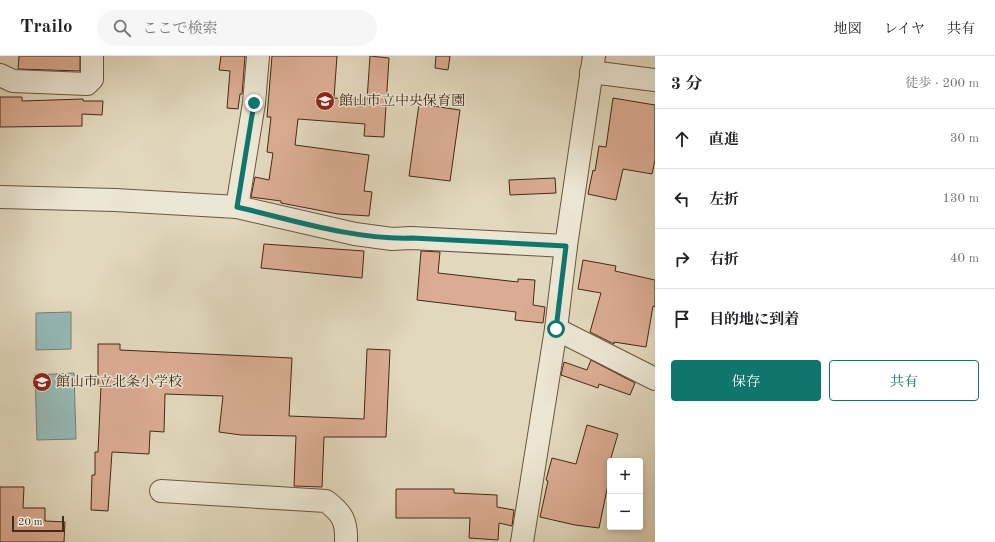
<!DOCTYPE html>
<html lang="ja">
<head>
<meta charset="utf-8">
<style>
  :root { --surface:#fff; --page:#f6f6f6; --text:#202124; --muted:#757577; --line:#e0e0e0; --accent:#0f766e }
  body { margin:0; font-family:"Old Standard TT","Noto Serif JP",serif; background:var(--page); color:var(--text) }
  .controls { position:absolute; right:12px; bottom:12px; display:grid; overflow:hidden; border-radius:4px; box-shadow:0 2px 6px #0003 }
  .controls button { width:36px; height:36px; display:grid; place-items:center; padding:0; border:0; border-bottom:1px solid var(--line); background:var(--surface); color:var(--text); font:20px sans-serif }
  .scale { position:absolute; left:12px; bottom:10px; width:52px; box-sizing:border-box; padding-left:4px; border:2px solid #442914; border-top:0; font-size:11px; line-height:14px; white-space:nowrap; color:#442914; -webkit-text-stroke:3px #ece6d4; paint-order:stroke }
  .stop { position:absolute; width:12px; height:12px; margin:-9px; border:3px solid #0f766e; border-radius:50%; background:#fff }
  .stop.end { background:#0f766e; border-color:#fff; box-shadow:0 1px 4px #0008 }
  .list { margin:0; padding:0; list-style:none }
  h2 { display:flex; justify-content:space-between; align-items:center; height:52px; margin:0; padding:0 16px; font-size:17px }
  h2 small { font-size:13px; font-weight:400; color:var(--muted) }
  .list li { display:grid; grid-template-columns:26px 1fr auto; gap:12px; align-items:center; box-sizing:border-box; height:60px; padding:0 16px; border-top:1px solid var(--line) }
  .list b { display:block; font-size:15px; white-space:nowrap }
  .list em { font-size:13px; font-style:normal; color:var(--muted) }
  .actions { display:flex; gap:8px; padding:12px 16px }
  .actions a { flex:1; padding:9px 0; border:1px solid var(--accent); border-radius:4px; text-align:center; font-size:14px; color:var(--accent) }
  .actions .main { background:var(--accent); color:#fff }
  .icon { flex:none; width:22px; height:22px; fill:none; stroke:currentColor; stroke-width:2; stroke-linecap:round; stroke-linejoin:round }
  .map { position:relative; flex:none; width:655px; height:486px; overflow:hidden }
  header { display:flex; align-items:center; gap:24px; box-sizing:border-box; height:56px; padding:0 20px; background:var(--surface); border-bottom:1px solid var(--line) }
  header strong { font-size:19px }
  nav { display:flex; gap:22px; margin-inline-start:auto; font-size:14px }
  .search { width:280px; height:36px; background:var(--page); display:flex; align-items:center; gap:10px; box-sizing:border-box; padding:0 14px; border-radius:22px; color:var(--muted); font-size:15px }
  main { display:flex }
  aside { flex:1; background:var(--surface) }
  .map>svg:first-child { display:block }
  .water { fill:#95b9b5; stroke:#757f75 }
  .building { fill:#dbac93; stroke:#442914 }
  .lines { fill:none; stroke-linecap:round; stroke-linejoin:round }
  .minor-casing { stroke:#6c553e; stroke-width:24 }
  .minor { stroke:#ece6d4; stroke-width:22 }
  .route { stroke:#0f766e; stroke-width:5 }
  .labels { text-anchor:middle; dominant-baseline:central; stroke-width:3; stroke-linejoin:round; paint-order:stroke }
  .poi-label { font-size:14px; fill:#442914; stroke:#ece6d4; text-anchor:start }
</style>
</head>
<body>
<header>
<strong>Trailo</strong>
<div class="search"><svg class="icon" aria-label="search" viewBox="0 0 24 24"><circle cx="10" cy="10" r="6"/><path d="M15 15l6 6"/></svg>ここで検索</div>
<nav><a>地図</a><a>レイヤ</a><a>共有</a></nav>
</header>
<main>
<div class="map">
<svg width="655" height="486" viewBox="0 0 655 486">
  <rect width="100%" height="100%" fill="#e2d8bd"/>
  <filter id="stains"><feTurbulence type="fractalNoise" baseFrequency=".005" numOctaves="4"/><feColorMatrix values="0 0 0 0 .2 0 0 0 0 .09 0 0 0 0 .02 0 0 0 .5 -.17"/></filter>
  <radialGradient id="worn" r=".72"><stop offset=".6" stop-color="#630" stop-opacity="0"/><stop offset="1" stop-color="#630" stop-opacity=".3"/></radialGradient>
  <g class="water">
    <path d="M 71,256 L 71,293 L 36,294 L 36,257 Z"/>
    <path d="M 74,317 L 76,383 L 37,384 L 35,319 Z"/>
  </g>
  <g class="building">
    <path d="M 19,0 L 80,0 L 80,15 L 18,13 Z"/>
    <path d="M 221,0 L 245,0 L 242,38 L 240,38 L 238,53 L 227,52 L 230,15 L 219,14 Z"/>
    <path d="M 272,0 L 337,0 L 334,42 L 367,44 L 370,0 L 389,2 L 384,81 L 364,80 L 365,68 L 298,63 L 295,89 L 369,99 L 364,135 L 372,136 L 369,160 L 338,158 L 281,147 L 281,145 L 251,141 L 255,121 L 269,124 L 273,97 L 267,96 L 271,61 L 267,61 Z"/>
    <path d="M 436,0 L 450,0 L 448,14 L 435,12 Z"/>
    <path d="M 0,41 L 22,41 L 22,45 L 83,43 L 83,45 L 103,45 L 102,59 L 82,58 L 82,70 L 0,71 Z"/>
    <path d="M 613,42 L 655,49 L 655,104 L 652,118 L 623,113 L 616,144 L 588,138 L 593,114 L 595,115 L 599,90 L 606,91 Z"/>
    <path d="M 419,48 L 460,54 L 450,125 L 409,120 Z"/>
    <path d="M 555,122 L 556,137 L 510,139 L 509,124 Z"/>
    <path d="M 264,188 L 364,195 L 362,222 L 261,212 Z"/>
    <path d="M 421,195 L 440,196 L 438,217 L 518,226 L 518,223 L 535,224 L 533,249 L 545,251 L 543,267 L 515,264 L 516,256 L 417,244 Z"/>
    <path d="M 583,204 L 616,210 L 615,215 L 655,224 L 655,251 L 653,250 L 646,291 L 614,286 L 614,288 L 590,276 L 601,237 L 578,233 Z"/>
    <path d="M 98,288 L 120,288 L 120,294 L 292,302 L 289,360 L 364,363 L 367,293 L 390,294 L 386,381 L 324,381 L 322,431 L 294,430 L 296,380 L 241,379 L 219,376 L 223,340 L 165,338 L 164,376 L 150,375 L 149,398 L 112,396 L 108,455 L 91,454 L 92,419 L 95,419 L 95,396 L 98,396 L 101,330 L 98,330 Z"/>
    <path d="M 591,304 L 635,327 L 630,339 L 599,328 L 598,332 L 561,319 L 564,306 L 587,314 Z"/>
    <path d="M 587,369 L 618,378 L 610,405 L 610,419 L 599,472 L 575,469 L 540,461 L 548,425 L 546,424 L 552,402 L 576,408 Z"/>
    <path d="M 0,431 L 24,431 L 23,452 L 45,452 L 45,465 L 65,466 L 64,486 L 0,486 Z"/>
    <path d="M 396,433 L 454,433 L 454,437 L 497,439 L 497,451 L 514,454 L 512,470 L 499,467 L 498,484 L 469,482 L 470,462 L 396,462 Z"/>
  </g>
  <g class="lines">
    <defs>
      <g id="minor">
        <path d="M 591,16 L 655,24"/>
        <path d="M 0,19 L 13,25 L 87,28 L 92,23 L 92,0"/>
        <path d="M 0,141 L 115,144 L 237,151 L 355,178 L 392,183 L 411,182 L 566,190"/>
        <path d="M 237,151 L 254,47 L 258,0"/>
        <path d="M 556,273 L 655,323"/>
        <path d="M 161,435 L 326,445 C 342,457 347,465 346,486"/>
        <path d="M 522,486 L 556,273 L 566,190 L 594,0"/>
      </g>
    </defs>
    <use href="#minor" class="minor-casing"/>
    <use href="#minor" class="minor"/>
  </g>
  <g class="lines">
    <path class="route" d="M 254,47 L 237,151 C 293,164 354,184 412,182 L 566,190 L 556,273"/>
  </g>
  <defs>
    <symbol id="school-disc" viewBox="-11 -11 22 22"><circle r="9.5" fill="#8f2418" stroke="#ece6d4"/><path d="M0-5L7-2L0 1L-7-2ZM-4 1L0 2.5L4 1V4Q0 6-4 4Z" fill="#fff"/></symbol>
  </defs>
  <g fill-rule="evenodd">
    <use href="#school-disc" x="314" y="34" width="22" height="22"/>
    <use href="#school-disc" x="31" y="315" width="22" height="22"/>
  </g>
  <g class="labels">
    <g class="poi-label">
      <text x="339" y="45">館山市立中央保育園</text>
      <text x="56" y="326">館山市立北条小学校</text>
    </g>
  </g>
  <rect width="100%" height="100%" filter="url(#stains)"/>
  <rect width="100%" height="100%" fill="url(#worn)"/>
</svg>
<div class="controls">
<button>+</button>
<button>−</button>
</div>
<div class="scale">20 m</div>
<div class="stop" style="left:556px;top:273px"></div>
<div class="stop end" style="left:254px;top:47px"></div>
</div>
<aside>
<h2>3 分<small>徒歩 · 200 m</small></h2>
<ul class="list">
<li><svg class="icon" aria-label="ahead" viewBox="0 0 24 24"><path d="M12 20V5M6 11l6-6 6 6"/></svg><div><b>直進</b></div><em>30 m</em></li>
<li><svg class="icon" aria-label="left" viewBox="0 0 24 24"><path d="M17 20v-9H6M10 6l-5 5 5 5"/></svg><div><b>左折</b></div><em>130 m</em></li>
<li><svg class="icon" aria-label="right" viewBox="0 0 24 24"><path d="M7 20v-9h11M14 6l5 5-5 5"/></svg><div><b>右折</b></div><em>40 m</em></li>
<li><svg class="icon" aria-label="arrive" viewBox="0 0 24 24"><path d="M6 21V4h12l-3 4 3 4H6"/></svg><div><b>目的地に到着</b></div></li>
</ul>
<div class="actions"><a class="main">保存</a><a>共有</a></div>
</aside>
</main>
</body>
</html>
